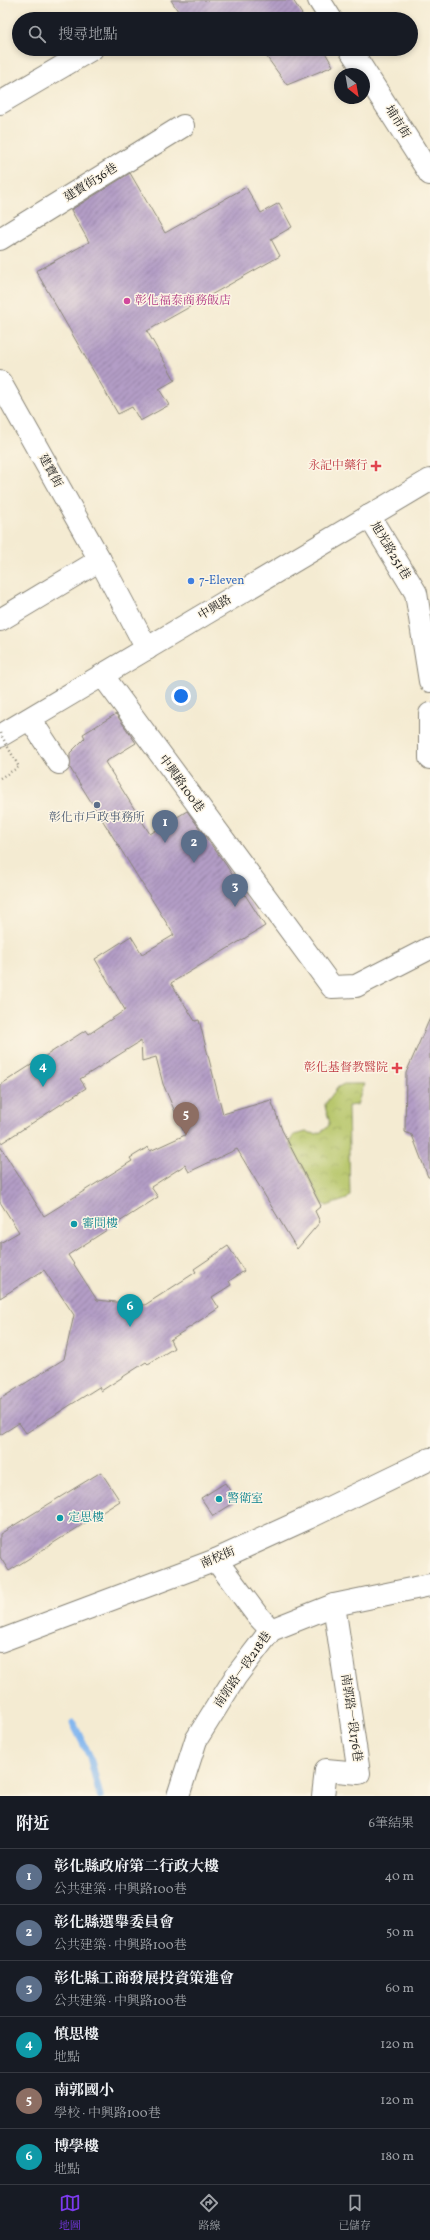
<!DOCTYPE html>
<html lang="zh-TW">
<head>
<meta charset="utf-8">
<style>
  :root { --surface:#171b24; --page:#242831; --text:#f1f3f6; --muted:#9ea1a6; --line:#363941; --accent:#7c3aed }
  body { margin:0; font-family:Vollkorn,"Noto Serif TC",serif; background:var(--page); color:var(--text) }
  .compass { position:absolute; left:334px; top:68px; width:36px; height:36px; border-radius:50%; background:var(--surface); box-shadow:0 2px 6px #0003; rotate:149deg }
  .you { position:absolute; left:181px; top:696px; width:14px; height:14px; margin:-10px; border:3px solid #fff; border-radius:50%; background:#1a73e8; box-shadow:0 0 0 6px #1a73e833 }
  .badge { display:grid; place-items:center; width:26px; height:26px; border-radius:50%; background:var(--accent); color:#fff; font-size:13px; font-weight:700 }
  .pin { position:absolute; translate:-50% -33px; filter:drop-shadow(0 1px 2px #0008) }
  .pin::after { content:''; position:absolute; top:21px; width:14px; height:12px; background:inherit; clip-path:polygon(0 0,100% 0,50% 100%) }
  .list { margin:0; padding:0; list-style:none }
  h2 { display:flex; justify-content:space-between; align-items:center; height:52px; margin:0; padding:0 16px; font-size:17px }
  h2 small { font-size:13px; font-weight:400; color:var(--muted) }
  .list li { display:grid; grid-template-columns:26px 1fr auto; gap:12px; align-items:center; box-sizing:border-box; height:56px; padding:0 16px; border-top:1px solid var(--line) }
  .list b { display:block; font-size:15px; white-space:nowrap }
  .list p { margin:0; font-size:13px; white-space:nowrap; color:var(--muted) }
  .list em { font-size:13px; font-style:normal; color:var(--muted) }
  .icon { flex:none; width:22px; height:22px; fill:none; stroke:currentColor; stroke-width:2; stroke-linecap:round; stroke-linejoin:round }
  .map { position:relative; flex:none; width:430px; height:1796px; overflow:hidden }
  .search { position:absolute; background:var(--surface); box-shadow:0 2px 6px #0003; left:12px; right:12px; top:12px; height:44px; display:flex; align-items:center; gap:10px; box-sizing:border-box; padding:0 14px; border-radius:22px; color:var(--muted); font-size:15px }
  .sheet { height:388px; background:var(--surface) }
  nav { display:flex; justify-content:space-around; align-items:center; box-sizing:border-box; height:56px; border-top:1px solid var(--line); background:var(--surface); font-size:11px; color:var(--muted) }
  nav a { display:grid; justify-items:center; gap:2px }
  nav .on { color:var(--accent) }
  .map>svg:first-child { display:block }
  .park { fill:url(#park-crowns); stroke:#687042 }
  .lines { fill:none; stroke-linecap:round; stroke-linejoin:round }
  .stream { stroke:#81b6ef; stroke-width:7 }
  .building { fill:url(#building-hatch) }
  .minor-casing { stroke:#888477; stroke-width:24 }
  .path { stroke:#888477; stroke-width:2.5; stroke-dasharray:1 3; stroke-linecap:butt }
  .minor { stroke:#fff; stroke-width:22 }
  .path-bridge { stroke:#888477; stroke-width:2.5; stroke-dasharray:1 3; stroke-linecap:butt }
  .hotel-dot { fill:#d1479c; stroke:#fcf5e5; stroke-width:1.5 }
  .health-dot { fill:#e0444e; stroke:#fcf5e5; stroke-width:1.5 }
  .shop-dot { fill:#3f7fe0; stroke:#fcf5e5; stroke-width:1.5 }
  .service-dot { fill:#5c6f8a; stroke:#fcf5e5; stroke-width:1.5 }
  .culture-dot { fill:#0f9aa8; stroke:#fcf5e5; stroke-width:1.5 }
  .labels { text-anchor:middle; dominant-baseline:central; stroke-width:3; stroke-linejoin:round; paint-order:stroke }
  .street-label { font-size:12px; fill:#1c1c1c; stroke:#fcf5e5 }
  .hotel-label { font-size:12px; fill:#b23c85; stroke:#fcf5e5; text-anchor:start }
  .health-label { font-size:12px; fill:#be3a42; stroke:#fcf5e5; text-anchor:end }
  .shop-label { font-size:12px; fill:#366cbe; stroke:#fcf5e5; text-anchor:start }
  .service-label { font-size:12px; fill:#4e5e75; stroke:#fcf5e5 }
  .culture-label { font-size:12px; fill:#0d838f; stroke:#fcf5e5; text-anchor:start }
</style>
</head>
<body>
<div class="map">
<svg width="430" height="1796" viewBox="0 0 430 1796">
  <defs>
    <pattern id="park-crowns" width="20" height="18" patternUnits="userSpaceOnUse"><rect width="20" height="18" fill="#b5c568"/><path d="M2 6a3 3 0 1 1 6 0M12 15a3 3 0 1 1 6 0" fill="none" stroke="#9ba95a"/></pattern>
    <pattern id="building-hatch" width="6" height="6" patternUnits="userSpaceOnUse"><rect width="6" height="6" fill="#b39dc6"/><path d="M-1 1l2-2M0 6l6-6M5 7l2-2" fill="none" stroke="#917fa0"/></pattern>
  </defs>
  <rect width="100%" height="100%" fill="#fcf5e5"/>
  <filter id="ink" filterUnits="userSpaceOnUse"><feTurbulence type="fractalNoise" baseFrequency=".025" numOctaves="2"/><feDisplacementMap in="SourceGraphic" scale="8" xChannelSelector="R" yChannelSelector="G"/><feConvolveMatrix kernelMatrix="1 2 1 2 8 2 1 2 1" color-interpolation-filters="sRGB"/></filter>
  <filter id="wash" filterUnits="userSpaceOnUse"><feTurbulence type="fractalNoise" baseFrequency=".012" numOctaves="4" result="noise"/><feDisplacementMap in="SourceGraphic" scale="16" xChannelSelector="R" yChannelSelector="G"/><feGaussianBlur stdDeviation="0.9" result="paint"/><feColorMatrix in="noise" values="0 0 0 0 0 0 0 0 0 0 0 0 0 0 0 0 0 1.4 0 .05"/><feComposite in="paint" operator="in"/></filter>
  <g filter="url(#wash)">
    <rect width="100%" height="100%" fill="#f4ebd2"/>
    <path class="park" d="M 344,1084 L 364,1084 L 357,1105 L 348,1106 L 350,1196 L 347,1199 L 327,1206 L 323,1204 L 290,1144 L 294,1135 L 306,1132 L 316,1134 C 339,1125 325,1117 325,1104 L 338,1087 Z"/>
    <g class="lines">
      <path class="stream" d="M 73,1723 L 90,1757 L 100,1796"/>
    </g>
    <g id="blocks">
      <g class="building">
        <path d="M 171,0 L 293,0 L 305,19 L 183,19 Z"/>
        <path d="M 261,49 L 323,49 L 333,66 L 287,85 Z"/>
        <path d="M 130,173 L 165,233 L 246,187 L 261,213 L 279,203 L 292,227 L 271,239 L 280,256 L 147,331 L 175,380 L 159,389 L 169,405 L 140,421 L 132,407 L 118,414 L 36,271 L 89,242 L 71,210 Z"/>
        <path d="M 116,714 L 136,743 L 105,762 L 150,834 L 187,811 L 226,865 L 265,926 L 171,983 L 195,1021 L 199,1020 L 223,1114 L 271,1100 L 282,1130 L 321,1206 L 315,1211 L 320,1222 L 297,1249 L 237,1149 L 189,1172 L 185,1165 L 151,1187 L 158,1197 L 68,1255 L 97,1300 L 145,1305 L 196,1272 L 194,1269 L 228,1246 L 244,1271 L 229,1281 L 231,1285 L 212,1297 L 219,1308 L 170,1340 L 174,1348 L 148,1364 L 146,1362 L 101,1391 L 99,1387 L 26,1433 L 19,1423 L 0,1435 L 0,1399 L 64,1359 L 74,1315 L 44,1270 L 0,1298 L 0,1243 L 19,1232 L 0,1202 L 0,1146 L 44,1216 L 132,1161 L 130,1158 L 148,1147 L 150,1151 L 185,1135 L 163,1084 L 156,1057 L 142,1061 L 141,1041 L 80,1079 L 86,1088 L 0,1144 L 0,1085 L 86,1030 L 89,1034 L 125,1010 L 95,959 L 131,936 L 142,954 L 174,935 L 70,768 L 70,753 L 85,738 L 83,734 Z"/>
        <path d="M 430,1018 L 430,1177 L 428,1177 L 412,1135 L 405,1132 L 406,1073 Z"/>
        <path d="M 101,1472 L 120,1501 L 9,1571 L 0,1557 L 0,1534 Z"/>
        <path d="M 225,1483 L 237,1501 L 213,1516 L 201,1498 Z"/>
      </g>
    </g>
  </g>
  <g filter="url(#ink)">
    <use href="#blocks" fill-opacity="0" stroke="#888477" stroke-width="1"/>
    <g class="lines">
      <defs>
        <g id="minor">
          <path d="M 319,0 L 331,19"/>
          <path d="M 350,49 L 430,174"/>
          <path d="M 0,103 L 92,49"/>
          <path d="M 0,239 L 183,126"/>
          <path d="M 0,382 L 100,560 L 147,649"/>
          <path d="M 369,516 L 416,593 L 430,681"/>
          <path d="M 0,620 L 100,560"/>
          <path d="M 103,676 L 332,987 L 356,986 L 430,948"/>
          <path d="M 430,714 L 430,758"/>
          <path d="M 30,719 L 59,763"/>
          <path d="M 0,736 L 430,480"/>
          <path d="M 216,1560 L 257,1615 L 271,1630"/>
          <path d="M 0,1641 L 216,1560 L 308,1518 L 430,1459"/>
          <path d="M 178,1796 L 196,1740 L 236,1676 L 271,1630 L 334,1605 L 430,1585"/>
          <path d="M 323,1796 L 326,1770 L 359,1773 L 334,1605"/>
        </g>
      </defs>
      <use href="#minor" class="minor-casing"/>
      <path class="path" d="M 0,778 L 19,767"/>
      <use href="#minor" class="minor"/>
      <path class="path-bridge" d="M 0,733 L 19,767"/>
    </g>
  </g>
  <circle class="hotel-dot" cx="127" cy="301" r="4"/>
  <g class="health-dot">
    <path d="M374 460h4v4h4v4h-4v4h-4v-4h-4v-4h4z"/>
    <path d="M395 1062h4v4h4v4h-4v4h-4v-4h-4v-4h4z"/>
  </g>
  <circle class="shop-dot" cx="191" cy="581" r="4"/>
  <circle class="service-dot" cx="97" cy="805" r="4"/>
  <g class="culture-dot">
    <circle cx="74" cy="1224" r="4"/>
    <circle cx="219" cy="1499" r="4"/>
    <circle cx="60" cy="1518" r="4"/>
  </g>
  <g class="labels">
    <g class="street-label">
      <text transform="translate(397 122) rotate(58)">埔市街</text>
      <text transform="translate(91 183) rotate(-32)">建寶街36巷</text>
      <text transform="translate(50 471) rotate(61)">建寶街</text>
      <text transform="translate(390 551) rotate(59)">旭光路251巷</text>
      <text transform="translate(215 608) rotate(-31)">中興路</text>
      <text transform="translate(181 784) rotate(54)">中興路100巷</text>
      <text transform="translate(218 1558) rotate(-23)">南校街</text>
      <text transform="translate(243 1670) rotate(-55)">南郭路一段218巷</text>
      <text transform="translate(351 1718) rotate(82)">南郭路一段176巷</text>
    </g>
    <g class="hotel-label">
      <text x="135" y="301">彰化福泰商務飯店</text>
    </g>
    <g class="health-label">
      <text x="368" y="466">永記中藥行</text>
      <text x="388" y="1068">彰化基督教醫院</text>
    </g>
    <g class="shop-label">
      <text x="199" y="581">7-Eleven</text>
    </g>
    <g class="service-label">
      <text x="97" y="818">彰化市戶政事務所</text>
    </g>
    <g class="culture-label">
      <text x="82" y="1224">審問樓</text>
      <text x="227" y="1499">警衛室</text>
      <text x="68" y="1518">定思樓</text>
    </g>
  </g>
</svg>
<svg class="compass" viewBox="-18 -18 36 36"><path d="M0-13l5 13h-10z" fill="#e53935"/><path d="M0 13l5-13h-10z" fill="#9ea1a6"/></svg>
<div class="you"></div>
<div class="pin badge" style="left:165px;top:843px;background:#5c6f8a">1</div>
<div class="pin badge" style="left:194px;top:863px;background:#5c6f8a">2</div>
<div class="pin badge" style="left:235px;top:907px;background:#5c6f8a">3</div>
<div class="pin badge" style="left:43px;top:1087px;background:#0f9aa8">4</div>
<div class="pin badge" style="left:186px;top:1135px;background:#8d6e63">5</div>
<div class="pin badge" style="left:130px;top:1327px;background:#0f9aa8">6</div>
<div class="search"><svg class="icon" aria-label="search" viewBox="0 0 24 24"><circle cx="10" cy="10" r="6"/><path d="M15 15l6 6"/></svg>搜尋地點</div>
</div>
<section class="sheet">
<h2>附近<small>6筆結果</small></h2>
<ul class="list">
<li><span class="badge" style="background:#5c6f8a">1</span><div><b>彰化縣政府第二行政大樓</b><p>公共建築 · 中興路100巷</p></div><em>40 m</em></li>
<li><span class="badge" style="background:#5c6f8a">2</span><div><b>彰化縣選舉委員會</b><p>公共建築 · 中興路100巷</p></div><em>50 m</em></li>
<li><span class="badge" style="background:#5c6f8a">3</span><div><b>彰化縣工商發展投資策進會</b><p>公共建築 · 中興路100巷</p></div><em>60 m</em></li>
<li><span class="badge" style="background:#0f9aa8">4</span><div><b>慎思樓</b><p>地點</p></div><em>120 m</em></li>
<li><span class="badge" style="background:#8d6e63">5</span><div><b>南郭國小</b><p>學校 · 中興路100巷</p></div><em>120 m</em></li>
<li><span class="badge" style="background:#0f9aa8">6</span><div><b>博學樓</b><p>地點</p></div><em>180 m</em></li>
</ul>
</section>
<nav>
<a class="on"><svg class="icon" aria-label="map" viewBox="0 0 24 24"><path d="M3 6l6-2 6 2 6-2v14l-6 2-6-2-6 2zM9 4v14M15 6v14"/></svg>地圖</a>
<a><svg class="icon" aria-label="directions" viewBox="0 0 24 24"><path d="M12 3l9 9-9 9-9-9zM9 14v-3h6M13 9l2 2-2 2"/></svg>路線</a>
<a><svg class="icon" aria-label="saved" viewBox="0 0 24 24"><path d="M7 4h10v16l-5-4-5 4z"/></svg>已儲存</a>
</nav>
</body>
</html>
